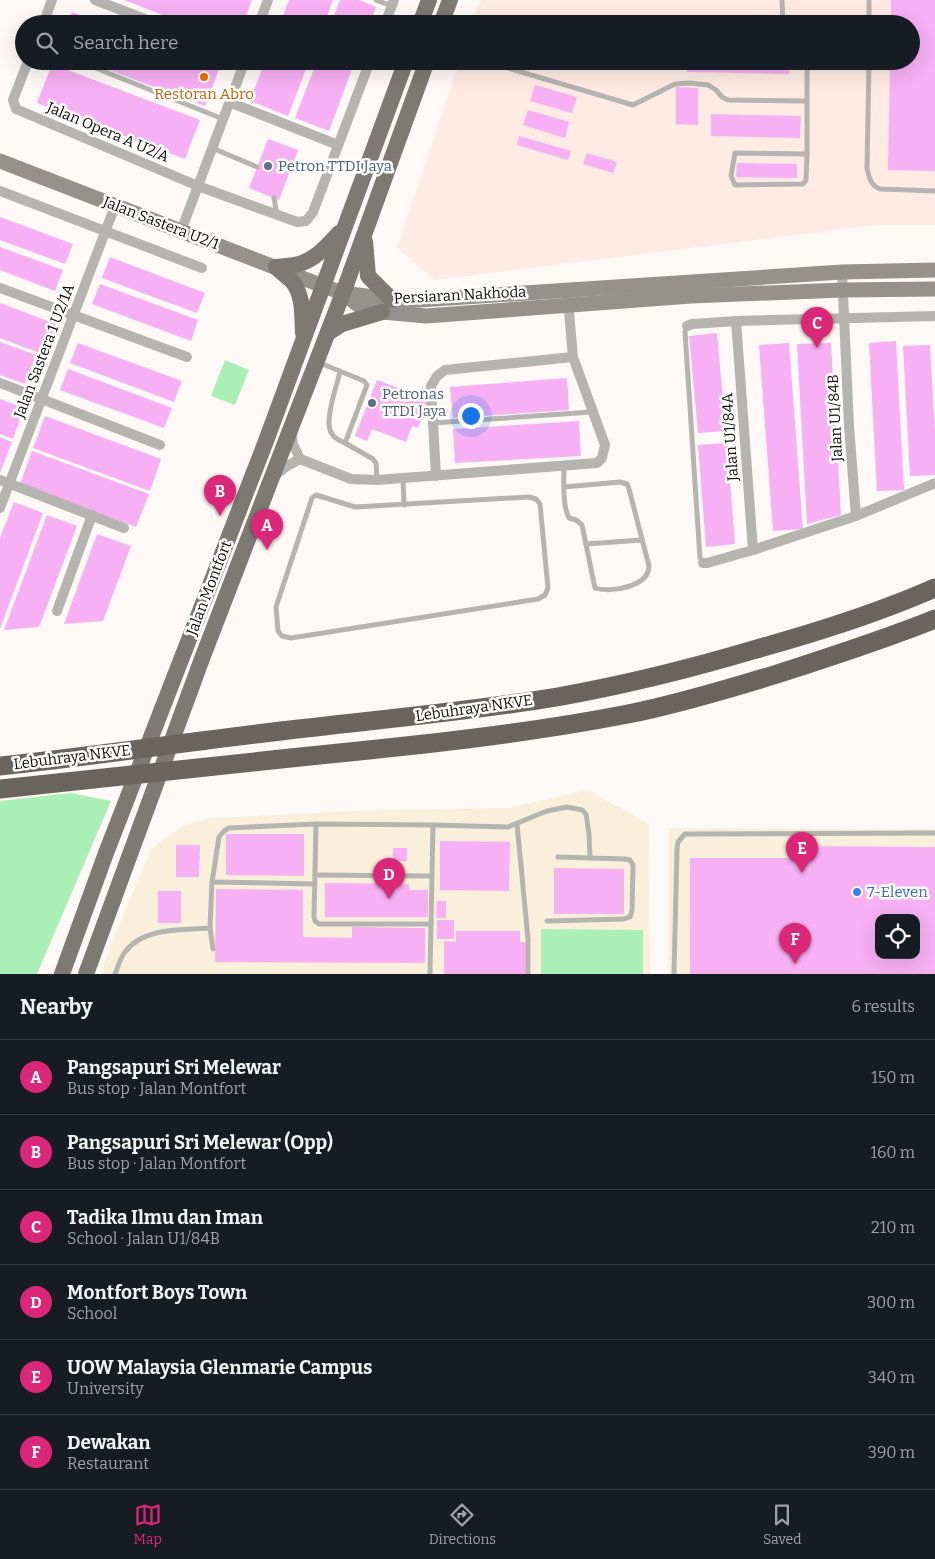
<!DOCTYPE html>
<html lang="en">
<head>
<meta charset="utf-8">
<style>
  :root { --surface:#171b24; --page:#242831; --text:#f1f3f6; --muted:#9ea1a6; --line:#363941; --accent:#db2777 }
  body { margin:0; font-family:Bitter,serif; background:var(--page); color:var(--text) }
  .controls { position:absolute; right:15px; bottom:15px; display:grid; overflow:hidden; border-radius:10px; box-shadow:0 5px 20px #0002 }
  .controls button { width:45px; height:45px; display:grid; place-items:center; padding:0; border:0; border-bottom:1px solid var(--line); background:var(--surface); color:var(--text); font:25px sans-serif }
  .you { position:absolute; left:470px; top:415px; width:18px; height:18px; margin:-12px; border:4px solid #fff; border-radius:50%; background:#1a73e8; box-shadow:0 0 0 8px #1a73e833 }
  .badge { display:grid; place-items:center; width:32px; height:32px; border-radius:50%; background:var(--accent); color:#fff; font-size:16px; font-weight:700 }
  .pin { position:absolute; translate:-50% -41px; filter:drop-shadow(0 1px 2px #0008) }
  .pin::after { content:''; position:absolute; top:26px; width:18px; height:15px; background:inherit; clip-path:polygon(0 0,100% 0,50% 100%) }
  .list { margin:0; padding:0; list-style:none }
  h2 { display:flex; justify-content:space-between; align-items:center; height:65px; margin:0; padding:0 20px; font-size:21px }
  h2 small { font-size:16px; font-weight:400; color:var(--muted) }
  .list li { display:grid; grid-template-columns:32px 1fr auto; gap:15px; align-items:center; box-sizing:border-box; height:75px; padding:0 20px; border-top:1px solid var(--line) }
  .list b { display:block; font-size:19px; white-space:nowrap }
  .list p { margin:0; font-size:16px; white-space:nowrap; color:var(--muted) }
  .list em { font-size:16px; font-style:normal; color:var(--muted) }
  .icon { flex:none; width:28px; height:28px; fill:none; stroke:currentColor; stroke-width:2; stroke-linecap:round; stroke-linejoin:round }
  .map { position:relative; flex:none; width:935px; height:974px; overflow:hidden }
  .search { position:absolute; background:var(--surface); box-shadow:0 5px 20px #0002; left:15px; right:15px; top:15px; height:55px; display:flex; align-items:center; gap:12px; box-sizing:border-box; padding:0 18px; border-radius:28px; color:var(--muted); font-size:19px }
  .sheet { height:515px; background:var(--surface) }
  nav { display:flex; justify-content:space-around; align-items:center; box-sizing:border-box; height:70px; border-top:1px solid var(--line); background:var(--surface); font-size:14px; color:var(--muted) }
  nav a { display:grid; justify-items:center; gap:2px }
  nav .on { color:var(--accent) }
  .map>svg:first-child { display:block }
  .industrial { fill:#ffebe3 }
  .education { fill:#faefda; fill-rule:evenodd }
  .green { fill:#aaefb5 }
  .building { fill:#f7b0f3; fill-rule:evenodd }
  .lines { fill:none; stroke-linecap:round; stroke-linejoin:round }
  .lane { stroke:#b6b4b0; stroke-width:5 }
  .street { stroke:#b6b4b0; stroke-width:10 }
  .secondary { stroke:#95928d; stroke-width:15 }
  .primary { stroke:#7d7a74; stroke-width:16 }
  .highway { stroke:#69655e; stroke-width:19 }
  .food-dot { fill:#e8710a; stroke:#fff; stroke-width:2 }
  .service-dot { fill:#5c6f8a; stroke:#fff; stroke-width:2 }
  .shop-dot { fill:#3f7fe0; stroke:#fff; stroke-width:2 }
  .labels { text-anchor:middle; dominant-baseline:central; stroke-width:5; stroke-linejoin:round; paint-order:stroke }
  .food-label { font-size:15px; fill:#c56008; stroke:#fff }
  .street-label { font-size:15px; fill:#0e0b09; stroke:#fff }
  .service-label { font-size:15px; fill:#4e5e75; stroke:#fff; text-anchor:start }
  .shop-label { font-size:15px; fill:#366cbe; stroke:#fff; text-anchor:start }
</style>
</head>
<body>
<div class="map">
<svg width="935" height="974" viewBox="0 0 935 974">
  <rect width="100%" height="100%" fill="#fef9f6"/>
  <path class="industrial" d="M 481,0 L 935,0 L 935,225 L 877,225 L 434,280 L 397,247 L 460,61 L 911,61 L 911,24 L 472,24 Z"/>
  <g class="education">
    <path d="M 588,790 L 649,824 L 650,974 L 101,974 L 109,950 L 151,849 L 184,825 L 213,818 L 374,810 L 508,808 Z"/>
    <path d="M 669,828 L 935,829 L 935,974 L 669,974 ZM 879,918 L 916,918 L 916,955 L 879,955 Z"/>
  </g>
  <g class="green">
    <path d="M 225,360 L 249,370 L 235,405 L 211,396 Z"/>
    <path d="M 71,793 L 111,801 L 37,974 L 0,974 L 0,801 Z"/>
    <path d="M 541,929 L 643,930 L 643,974 L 541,974 Z"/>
  </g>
  <g class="building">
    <path d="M 124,0 L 252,0 L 243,24 L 186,24 Z"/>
    <path d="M 289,0 L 333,0 L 324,24 L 280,24 Z"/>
    <path d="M 340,0 L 359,0 L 376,7 L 370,24 L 331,24 Z"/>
    <path d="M 891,0 L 935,0 L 935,171 L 888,170 L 890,61 L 911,61 L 911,24 L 891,24 Z"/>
    <path d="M 72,12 L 103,24 L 67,24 Z"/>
    <rect x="677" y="20" width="14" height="4"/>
    <path d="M 85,61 L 203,61 L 220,67 L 205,106 Z"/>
    <path d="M 265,61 L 309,61 L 288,116 L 250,101 Z"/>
    <path d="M 317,61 L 355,61 L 329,131 L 295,118 Z"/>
    <path d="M 688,61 L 789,61 L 789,74 L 687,72 Z"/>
    <path d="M 52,64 L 200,120 L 185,159 L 37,103 Z"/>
    <path d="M 535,85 L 577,97 L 572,113 L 530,101 Z"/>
    <path d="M 676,87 L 698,88 L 698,125 L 676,124 Z"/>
    <path d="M 528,110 L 569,122 L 565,138 L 523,125 Z"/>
    <path d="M 711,114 L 801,116 L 800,138 L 711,136 Z"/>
    <path d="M 519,136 L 571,151 L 568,160 L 517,145 Z"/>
    <path d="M 268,139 L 298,150 L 279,200 L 249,188 Z"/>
    <path d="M 587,153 L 617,162 L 613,173 L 583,164 Z"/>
    <path d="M 737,163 L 797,164 L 797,178 L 736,177 Z"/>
    <path d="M 0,217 L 73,244 L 65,264 L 0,240 Z"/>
    <path d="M 0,247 L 63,270 L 55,291 L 0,270 Z"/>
    <path d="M 110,257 L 205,293 L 197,313 L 102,278 Z"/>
    <path d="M 100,284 L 198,320 L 191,341 L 92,304 Z"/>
    <path d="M 0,303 L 56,324 L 45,355 L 0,338 Z"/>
    <path d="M 717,333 L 726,431 L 698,433 L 689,336 Z"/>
    <path d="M 896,341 L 904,490 L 877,491 L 869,343 Z"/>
    <path d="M 0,342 L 36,355 L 25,384 L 0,375 Z"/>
    <path d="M 78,343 L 182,381 L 174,402 L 70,363 Z"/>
    <path d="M 789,343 L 803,529 L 773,531 L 759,345 Z"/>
    <path d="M 831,343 L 841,515 L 807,524 L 797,344 Z"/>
    <path d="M 930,345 L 935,430 L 935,475 L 910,476 L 903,346 Z"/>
    <path d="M 68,369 L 172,408 L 164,428 L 60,390 Z"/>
    <path d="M 567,378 L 569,410 L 453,418 L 450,387 Z"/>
    <path d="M 377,380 L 429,399 L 418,428 L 412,426 L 406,442 L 372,429 L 367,441 L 355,436 Z"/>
    <path d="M 0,399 L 24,408 L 13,439 L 0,434 Z"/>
    <path d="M 45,416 L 161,459 L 150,491 L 33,448 Z"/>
    <path d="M 579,421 L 581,456 L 455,463 L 453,429 Z"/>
    <path d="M 0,437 L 12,442 L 0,473 Z"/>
    <path d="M 727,443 L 735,544 L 706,547 L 698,445 Z"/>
    <path d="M 32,451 L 149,494 L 136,527 L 20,484 Z"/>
    <path d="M 14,502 L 43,513 L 0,629 L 0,538 Z"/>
    <path d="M 47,515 L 77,526 L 39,627 L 4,630 Z"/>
    <path d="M 97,534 L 131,546 L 103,621 L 64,624 Z"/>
    <path d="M 226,834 L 304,834 L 304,876 L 226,875 Z"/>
    <path d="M 440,841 L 510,842 L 509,891 L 440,890 Z"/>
    <path d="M 176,845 L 200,845 L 199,877 L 176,877 Z"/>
    <path d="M 794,846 L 935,847 L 935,974 L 690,974 L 690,858 L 794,858 ZM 879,918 L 916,918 L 916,955 L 879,955 Z"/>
    <rect x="393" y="848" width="14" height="13"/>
    <path d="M 554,868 L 624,869 L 624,914 L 554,914 Z"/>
    <path d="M 325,883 L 409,884 L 409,890 L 428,890 L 428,917 L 325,917 Z"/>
    <path d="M 216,889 L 303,890 L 303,937 L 352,938 L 352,927 L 425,928 L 425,963 L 215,962 Z"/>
    <rect x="158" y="891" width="23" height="32"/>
    <path d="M 437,901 L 446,901 L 446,918 L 436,918 Z"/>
    <rect x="437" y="920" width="17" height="19"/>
    <path d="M 456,931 L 520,931 L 520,942 L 526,942 L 526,974 L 444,974 L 444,941 L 456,942 Z"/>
  </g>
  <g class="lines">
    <g class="lane">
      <path d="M 376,0 L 392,6"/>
      <path d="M 782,0 L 783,24"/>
      <path d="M 869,24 L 869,0"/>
      <path d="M 78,61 L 223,119"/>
      <path d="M 869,61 L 867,168 C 869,177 870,185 880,189 L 935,191"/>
      <path d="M 491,63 L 633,105 L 675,84 L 689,83 L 708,85 L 716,90 L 722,97 L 728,100 L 807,101"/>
      <path d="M 212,148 L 257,167"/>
      <path d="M 735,153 L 807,154 L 806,180 L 803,184 L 735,185 L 731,176 Z"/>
      <path d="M 807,154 L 807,61"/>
      <path d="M 274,198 L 277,215"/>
      <path d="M 687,326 L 685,332 L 700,558 L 703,563"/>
      <path d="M 320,363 L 364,381 L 367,385 L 345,443 L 373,459 L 376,463 L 377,480"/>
      <path d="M 340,372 C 337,385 323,423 332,434 C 335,439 341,441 345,443"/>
      <path d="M 433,423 L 592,412"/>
      <path d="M 564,465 C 564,480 562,505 569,518 L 576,520 L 582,525 L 595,588 C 610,593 649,587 649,566 L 629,489 L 627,484 L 620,482 L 564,487"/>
      <path d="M 403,478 L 404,505"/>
      <path d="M 316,495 L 355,507 L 529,497 L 536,499 L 540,504 L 548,588 L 545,595 L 538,599 L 291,638 L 282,636 L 278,631 L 276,607 L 312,498 Z"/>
      <path d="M 586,544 L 642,540"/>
      <path d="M 316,824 L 314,917 L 315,921 L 319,924 L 431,924"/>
      <path d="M 517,824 L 528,939 L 528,974"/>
      <path d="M 315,875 L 432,876"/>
      <path d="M 212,882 L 314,884"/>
      <path d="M 547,921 L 624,919 L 630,917 L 632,911 L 633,865 L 630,860 L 624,859 L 558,857"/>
      <path d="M 213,949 L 210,928 L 212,882 L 219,837 L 224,831 L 229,828 L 316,824 L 433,825 L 508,827 L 547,811 L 567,807 L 582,810 L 586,814 L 589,834 L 590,858"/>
      <path d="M 115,974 C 118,967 120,958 125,952 C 143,927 183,930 210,928"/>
      <path d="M 430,974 L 433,825"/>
      <path d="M 674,974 L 677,849 L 678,842 L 685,834 L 935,833"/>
    </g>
    <g class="street">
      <path d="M 95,0 L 158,24"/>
      <path d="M 43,24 L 52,0"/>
      <path d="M 259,24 L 268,0"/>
      <path d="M 385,24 L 394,0"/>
      <path d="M 28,61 L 13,100 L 16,109 L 198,186 L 297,222 L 306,221 L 313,212 L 370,61"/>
      <path d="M 229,102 L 338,145"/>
      <path d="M 0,191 L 202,268"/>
      <path d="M 181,231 L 245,61"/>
      <path d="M 842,272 L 849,426 L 856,516"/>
      <path d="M 0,288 L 187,357"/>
      <path d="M 736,321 L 753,550"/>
      <path d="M 687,326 L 692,324 L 736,321 L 935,316"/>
      <path d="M 0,383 L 160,445"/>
      <path d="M 291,432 L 293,444 L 300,459"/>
      <path d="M 300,459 L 351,479 L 377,480 L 597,463 L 602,458 L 605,445 L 573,357 L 568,301"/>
      <path d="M 274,476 L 287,466 L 300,459"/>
      <path d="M 436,476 L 431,386 L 437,376 L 445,370 L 573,357"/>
      <path d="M 0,480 L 124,528"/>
      <path d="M 0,508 L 115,206"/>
      <path d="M 703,563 L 707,563 L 753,550 L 856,516 L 935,483"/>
      <path d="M 57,611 L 92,515"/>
    </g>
    <g class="secondary">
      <path d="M 0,161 L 323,286 L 343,293 L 404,301 L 842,272 L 935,270"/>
      <path d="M 343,293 L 358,305 L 382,312 L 426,316 L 691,296 L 843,290 L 935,289"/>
    </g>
    <g class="primary">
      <path d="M 420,24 L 429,0"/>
      <path d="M 441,24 L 450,0"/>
      <path d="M 365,241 L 368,276 L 392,300"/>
      <path d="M 276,267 C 283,266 292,266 299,264 C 316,259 328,245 339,233"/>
      <path d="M 276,267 C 281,272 286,276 291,280 C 304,294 302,316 303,333"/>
      <path d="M 328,333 L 342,324 L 382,312"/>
      <path d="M 62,974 L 106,853 L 266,441 L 406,61"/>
      <path d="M 86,974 L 203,656 L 343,293 L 427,61"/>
    </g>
    <g class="highway">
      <path d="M 0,766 C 94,756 187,742 281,731 C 373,720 466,712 557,697 C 624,685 689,669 753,650 C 815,633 876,614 935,588"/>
      <path d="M 0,789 C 100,779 200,768 300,757 C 410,746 520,735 628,714 C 678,704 728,689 777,674 C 830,657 883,640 935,619"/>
    </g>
  </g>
  <circle class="food-dot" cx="204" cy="77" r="5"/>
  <g class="service-dot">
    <circle cx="268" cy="166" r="5"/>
    <circle cx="372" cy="403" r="5"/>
  </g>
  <circle class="shop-dot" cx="857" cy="892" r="5"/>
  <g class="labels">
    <g class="food-label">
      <text x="204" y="94">Restoran Abro</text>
    </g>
    <g class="street-label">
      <text transform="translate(108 132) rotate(23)">Jalan Opera A U2/A</text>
      <text transform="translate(161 223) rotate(21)">Jalan Sastera U2/1</text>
      <text transform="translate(460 295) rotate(-3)">Persiaran Nakhoda</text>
      <text transform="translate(44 351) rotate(-69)">Jalan Sastera 1 U2/1A</text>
      <text transform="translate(835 418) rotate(-93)">Jalan U1/84B</text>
      <text transform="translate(730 437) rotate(-94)">Jalan U1/84A</text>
      <text transform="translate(209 588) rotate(-69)">Jalan Montfort</text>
      <text transform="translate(474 708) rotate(-8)">Lebuhraya NKVE</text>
      <text transform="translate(72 757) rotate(-7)">Lebuhraya NKVE</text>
    </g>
    <g class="service-label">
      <text x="278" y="166">Petron TTDI Jaya</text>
      <text x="382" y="394">Petronas<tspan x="382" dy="17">TTDI Jaya</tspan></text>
    </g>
    <g class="shop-label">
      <text x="867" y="892">7-Eleven</text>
    </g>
  </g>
</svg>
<div class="controls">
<button><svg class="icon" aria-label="locate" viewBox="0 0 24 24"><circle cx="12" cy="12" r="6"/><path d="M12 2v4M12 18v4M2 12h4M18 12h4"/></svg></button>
</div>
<div class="you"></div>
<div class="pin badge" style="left:267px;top:550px">A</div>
<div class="pin badge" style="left:220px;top:516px">B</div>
<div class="pin badge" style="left:817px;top:348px">C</div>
<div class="pin badge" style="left:389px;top:899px">D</div>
<div class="pin badge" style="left:802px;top:873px">E</div>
<div class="pin badge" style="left:795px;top:964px">F</div>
<div class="search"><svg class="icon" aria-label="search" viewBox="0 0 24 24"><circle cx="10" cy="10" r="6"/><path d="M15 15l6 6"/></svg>Search here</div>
</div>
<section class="sheet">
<h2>Nearby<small>6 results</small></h2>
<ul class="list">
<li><span class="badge">A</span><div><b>Pangsapuri Sri Melewar</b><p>Bus stop · Jalan Montfort</p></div><em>150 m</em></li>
<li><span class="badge">B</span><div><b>Pangsapuri Sri Melewar (Opp)</b><p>Bus stop · Jalan Montfort</p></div><em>160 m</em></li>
<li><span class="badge">C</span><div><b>Tadika Ilmu dan Iman</b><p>School · Jalan U1/84B</p></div><em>210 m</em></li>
<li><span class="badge">D</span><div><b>Montfort Boys Town</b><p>School</p></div><em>300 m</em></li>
<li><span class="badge">E</span><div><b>UOW Malaysia Glenmarie Campus</b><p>University</p></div><em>340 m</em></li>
<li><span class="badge">F</span><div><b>Dewakan</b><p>Restaurant</p></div><em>390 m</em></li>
</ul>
</section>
<nav>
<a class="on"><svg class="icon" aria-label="map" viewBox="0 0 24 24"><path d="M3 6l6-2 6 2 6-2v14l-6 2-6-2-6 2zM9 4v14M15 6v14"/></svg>Map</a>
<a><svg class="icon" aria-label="directions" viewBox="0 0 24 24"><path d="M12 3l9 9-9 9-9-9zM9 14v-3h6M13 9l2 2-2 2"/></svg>Directions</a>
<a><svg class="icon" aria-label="saved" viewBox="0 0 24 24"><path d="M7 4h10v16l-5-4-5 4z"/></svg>Saved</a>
</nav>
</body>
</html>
